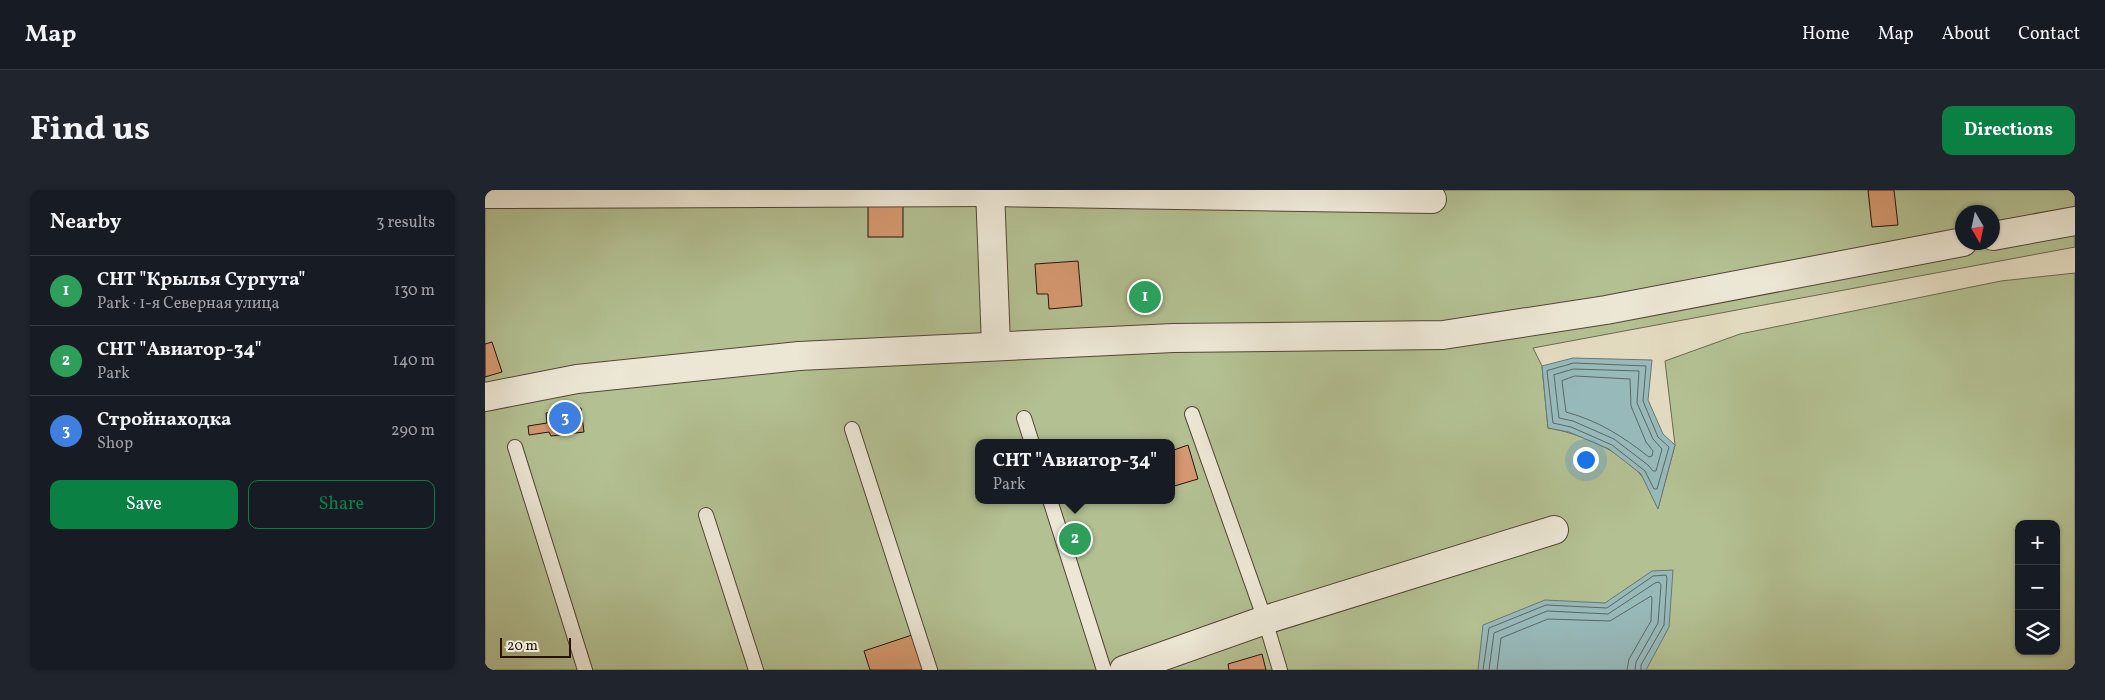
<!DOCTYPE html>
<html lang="en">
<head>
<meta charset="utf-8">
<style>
  :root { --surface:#171b24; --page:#20242c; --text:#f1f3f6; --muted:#9ea1a6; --line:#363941; --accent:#0b8043 }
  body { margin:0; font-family:Vollkorn,serif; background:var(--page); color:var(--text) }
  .controls { position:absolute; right:15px; bottom:15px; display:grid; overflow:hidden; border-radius:10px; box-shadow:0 1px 4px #0004 }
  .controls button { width:45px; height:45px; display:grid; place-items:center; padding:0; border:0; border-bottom:1px solid var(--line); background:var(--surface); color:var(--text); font:25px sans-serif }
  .compass { position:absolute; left:1470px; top:15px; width:45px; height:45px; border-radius:50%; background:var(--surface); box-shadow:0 1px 4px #0004; rotate:171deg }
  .scale { position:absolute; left:15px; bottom:12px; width:71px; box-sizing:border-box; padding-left:5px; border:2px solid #26120b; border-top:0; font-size:14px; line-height:18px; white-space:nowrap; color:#26120b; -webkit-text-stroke:4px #ece7d5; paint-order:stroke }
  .you { position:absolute; left:1100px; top:269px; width:18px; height:18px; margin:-12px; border:4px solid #fff; border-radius:50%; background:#1a73e8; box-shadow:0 0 0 8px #1a73e833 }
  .badge { display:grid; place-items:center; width:32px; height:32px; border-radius:50%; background:var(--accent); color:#fff; font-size:16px; font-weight:700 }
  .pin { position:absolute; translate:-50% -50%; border:2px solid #fff; box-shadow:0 1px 5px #0006 }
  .popup { position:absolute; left:490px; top:249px; width:200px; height:65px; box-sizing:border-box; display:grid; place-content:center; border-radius:10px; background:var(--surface); filter:drop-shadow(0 1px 4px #0005); font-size:16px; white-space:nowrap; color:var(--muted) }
  .popup b { font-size:19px; color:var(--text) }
  .popup::after { content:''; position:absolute; left:50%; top:100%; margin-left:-10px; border:10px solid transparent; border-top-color:var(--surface) }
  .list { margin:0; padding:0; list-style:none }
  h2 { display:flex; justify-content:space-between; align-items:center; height:65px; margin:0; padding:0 20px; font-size:21px }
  h2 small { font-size:16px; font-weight:400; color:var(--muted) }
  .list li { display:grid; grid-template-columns:32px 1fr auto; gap:15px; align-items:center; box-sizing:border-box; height:70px; padding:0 20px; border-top:1px solid var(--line) }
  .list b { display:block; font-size:19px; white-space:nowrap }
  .list p { margin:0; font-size:16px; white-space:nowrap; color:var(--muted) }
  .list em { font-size:16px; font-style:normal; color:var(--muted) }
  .actions { display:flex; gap:10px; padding:15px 20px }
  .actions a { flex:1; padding:11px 0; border:1px solid var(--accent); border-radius:10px; text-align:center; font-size:18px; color:var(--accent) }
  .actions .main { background:var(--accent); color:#fff }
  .icon { flex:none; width:28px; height:28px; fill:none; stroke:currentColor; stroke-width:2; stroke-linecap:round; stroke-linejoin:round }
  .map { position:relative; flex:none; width:1590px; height:480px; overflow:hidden; border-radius:10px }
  header { display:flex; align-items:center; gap:30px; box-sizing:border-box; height:70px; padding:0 25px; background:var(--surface); border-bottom:1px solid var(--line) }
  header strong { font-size:24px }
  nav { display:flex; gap:28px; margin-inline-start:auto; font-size:18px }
  .intro { display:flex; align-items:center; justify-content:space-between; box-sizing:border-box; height:120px; padding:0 30px }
  h1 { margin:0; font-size:35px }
  .button { padding:12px 22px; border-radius:10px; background:var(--accent); color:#fff; font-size:18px; font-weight:700 }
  main { display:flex; gap:30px; padding:0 30px }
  aside { flex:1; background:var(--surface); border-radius:10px; box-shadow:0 1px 4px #0004 }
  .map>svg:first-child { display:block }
  .green { fill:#b3c092; stroke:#6c694e; fill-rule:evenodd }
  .water { fill:#97b9ba; stroke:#6a7674 }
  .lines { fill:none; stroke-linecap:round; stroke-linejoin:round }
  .shore { stroke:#5e6662; stroke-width:1 }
  .building { fill:#d59870; stroke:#26120b }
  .service-casing { stroke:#554438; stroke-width:16 }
  .minor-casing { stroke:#554438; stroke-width:30 }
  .service { stroke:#ece7d5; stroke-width:14 }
  .minor { stroke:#ece7d5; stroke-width:28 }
</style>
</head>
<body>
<header>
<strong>Map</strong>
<nav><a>Home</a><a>Map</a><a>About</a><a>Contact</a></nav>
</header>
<div class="intro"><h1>Find us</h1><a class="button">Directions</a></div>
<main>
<aside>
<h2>Nearby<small>3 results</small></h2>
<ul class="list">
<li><span class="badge" style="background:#2e9e5b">1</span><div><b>CНТ &quot;Крылья Сургута&quot;</b><p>Park · 1-я Северная улица</p></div><em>130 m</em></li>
<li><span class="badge" style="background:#2e9e5b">2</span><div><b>СНТ &quot;Авиатор-34&quot;</b><p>Park</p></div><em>140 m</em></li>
<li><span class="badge" style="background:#3f7fe0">3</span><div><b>Стройнаходка</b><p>Shop</p></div><em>290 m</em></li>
</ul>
<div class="actions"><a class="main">Save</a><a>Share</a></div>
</aside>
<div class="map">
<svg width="1590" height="480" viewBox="0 0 1590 480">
  <rect width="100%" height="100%" fill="#e2dabf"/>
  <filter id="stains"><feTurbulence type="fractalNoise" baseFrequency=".004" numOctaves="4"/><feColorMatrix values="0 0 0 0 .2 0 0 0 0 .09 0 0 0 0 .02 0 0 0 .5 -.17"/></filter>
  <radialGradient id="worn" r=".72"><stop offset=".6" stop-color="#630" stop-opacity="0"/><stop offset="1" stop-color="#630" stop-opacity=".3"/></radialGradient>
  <path class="green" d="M 0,0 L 1590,0 L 1590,57 L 1048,158 L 1057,176 L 1063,238 C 1094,243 1134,260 1155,284 C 1163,292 1167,308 1173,318 L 1190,255 L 1180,171 L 1255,144 L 1516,91 L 1590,83 L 1590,480 L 0,480 ZM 1478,22 L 1508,22 L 1508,52 L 1478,52 ZM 494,253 L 686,253 L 686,310 L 494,310 ZM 1534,334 L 1571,334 L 1571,461 L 1534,461 Z"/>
  <g class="water">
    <path d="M 1088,168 L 1167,170 L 1163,210 L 1178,244 L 1190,255 L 1173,319 L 1156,284 L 1124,259 L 1084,242 L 1063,238 L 1057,176 Z"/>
    <path d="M 1188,380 L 1184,437 L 1161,480 L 993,480 L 998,435 L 1060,410 L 1120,413 L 1167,381 Z"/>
  </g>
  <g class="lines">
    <g class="shore">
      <path d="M 1089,173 L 1161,176 L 1158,211 L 1173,247 L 1184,257 L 1172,299 L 1169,299 L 1160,281 L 1127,255 L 1086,237 L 1068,233 L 1062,181 Z"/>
      <path d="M 1089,179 L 1154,181 L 1152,213 L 1168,249 L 1177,259 L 1171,281 L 1168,281 L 1163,275 L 1129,249 L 1088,231 L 1074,228 L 1069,185 Z"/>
      <path d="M 1090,186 L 1145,189 L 1146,216 L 1161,252 L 1168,261 L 1167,266 L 1164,267 C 1137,246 1114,231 1081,222 L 1077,191 Z"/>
      <path d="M 998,480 L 1004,438 L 1061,415 L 1122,418 L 1168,386 L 1181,385 L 1182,388 L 1179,435 L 1156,475 L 1156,480"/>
      <path d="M 1004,480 L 1009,443 L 1062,421 L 1123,424 L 1170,393 L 1174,392 L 1176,395 L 1173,433 L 1151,472 L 1150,480"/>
      <path d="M 1012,480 L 1016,448 L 1063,429 L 1125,431 L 1166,406 L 1167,408 L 1166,431 L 1144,469 L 1142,480"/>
    </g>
  </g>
  <g class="building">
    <path d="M 1383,0 L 1409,0 L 1413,35 L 1387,37 Z"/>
    <rect x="383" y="10" width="35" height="37"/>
    <path d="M 593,71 L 597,116 L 564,119 L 563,104 L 552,104 L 550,74 Z"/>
    <path d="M 7,152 L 17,182 L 0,187 L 0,154 Z"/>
    <path d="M 96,218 L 99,242 L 66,246 L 64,242 L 44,245 L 43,236 L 62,233 L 61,223 Z"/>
    <path d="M 703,255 L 713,289 L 686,297 L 686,261 Z"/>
    <path d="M 427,445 L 438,480 L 385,480 L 379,461 Z"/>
    <path d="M 777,464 L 781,480 L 744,480 L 743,474 Z"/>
  </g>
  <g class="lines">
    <defs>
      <g id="service">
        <path d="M 707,224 L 780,430 L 795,480"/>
        <path d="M 539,228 L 547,253"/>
        <path d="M 367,239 L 445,480"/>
        <path d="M 30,257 L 100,480"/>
        <path d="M 565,310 L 619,480"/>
        <path d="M 221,325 L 271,480"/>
      </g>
      <g id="minor">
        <path d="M 505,0 L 511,155"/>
        <path d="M 0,4 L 505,2 L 947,9"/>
        <path d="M 1508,46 L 1590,31"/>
        <path d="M 0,207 L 92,189 L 314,166 L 688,148 L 958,145 L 1121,120 L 1478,52"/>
        <path d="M 639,480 L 780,430 L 1069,340"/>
      </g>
    </defs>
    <use href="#service" class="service-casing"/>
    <use href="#minor" class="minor-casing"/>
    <use href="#service" class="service"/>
    <use href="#minor" class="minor"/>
  </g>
  <rect width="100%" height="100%" filter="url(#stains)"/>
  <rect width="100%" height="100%" fill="url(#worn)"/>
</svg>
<div class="controls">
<button>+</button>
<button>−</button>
<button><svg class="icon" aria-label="layers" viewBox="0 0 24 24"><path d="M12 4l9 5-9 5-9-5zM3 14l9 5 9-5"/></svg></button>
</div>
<svg class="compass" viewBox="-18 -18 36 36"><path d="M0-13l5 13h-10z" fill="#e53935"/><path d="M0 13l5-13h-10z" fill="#9ea1a6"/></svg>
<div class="scale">20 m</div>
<div class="you"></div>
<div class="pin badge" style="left:660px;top:107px;background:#2e9e5b">1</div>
<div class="pin badge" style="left:590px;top:349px;background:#2e9e5b">2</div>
<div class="popup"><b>СНТ &quot;Авиатор-34&quot;</b>Park</div>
<div class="pin badge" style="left:80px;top:228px;background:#3f7fe0">3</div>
</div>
</main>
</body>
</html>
